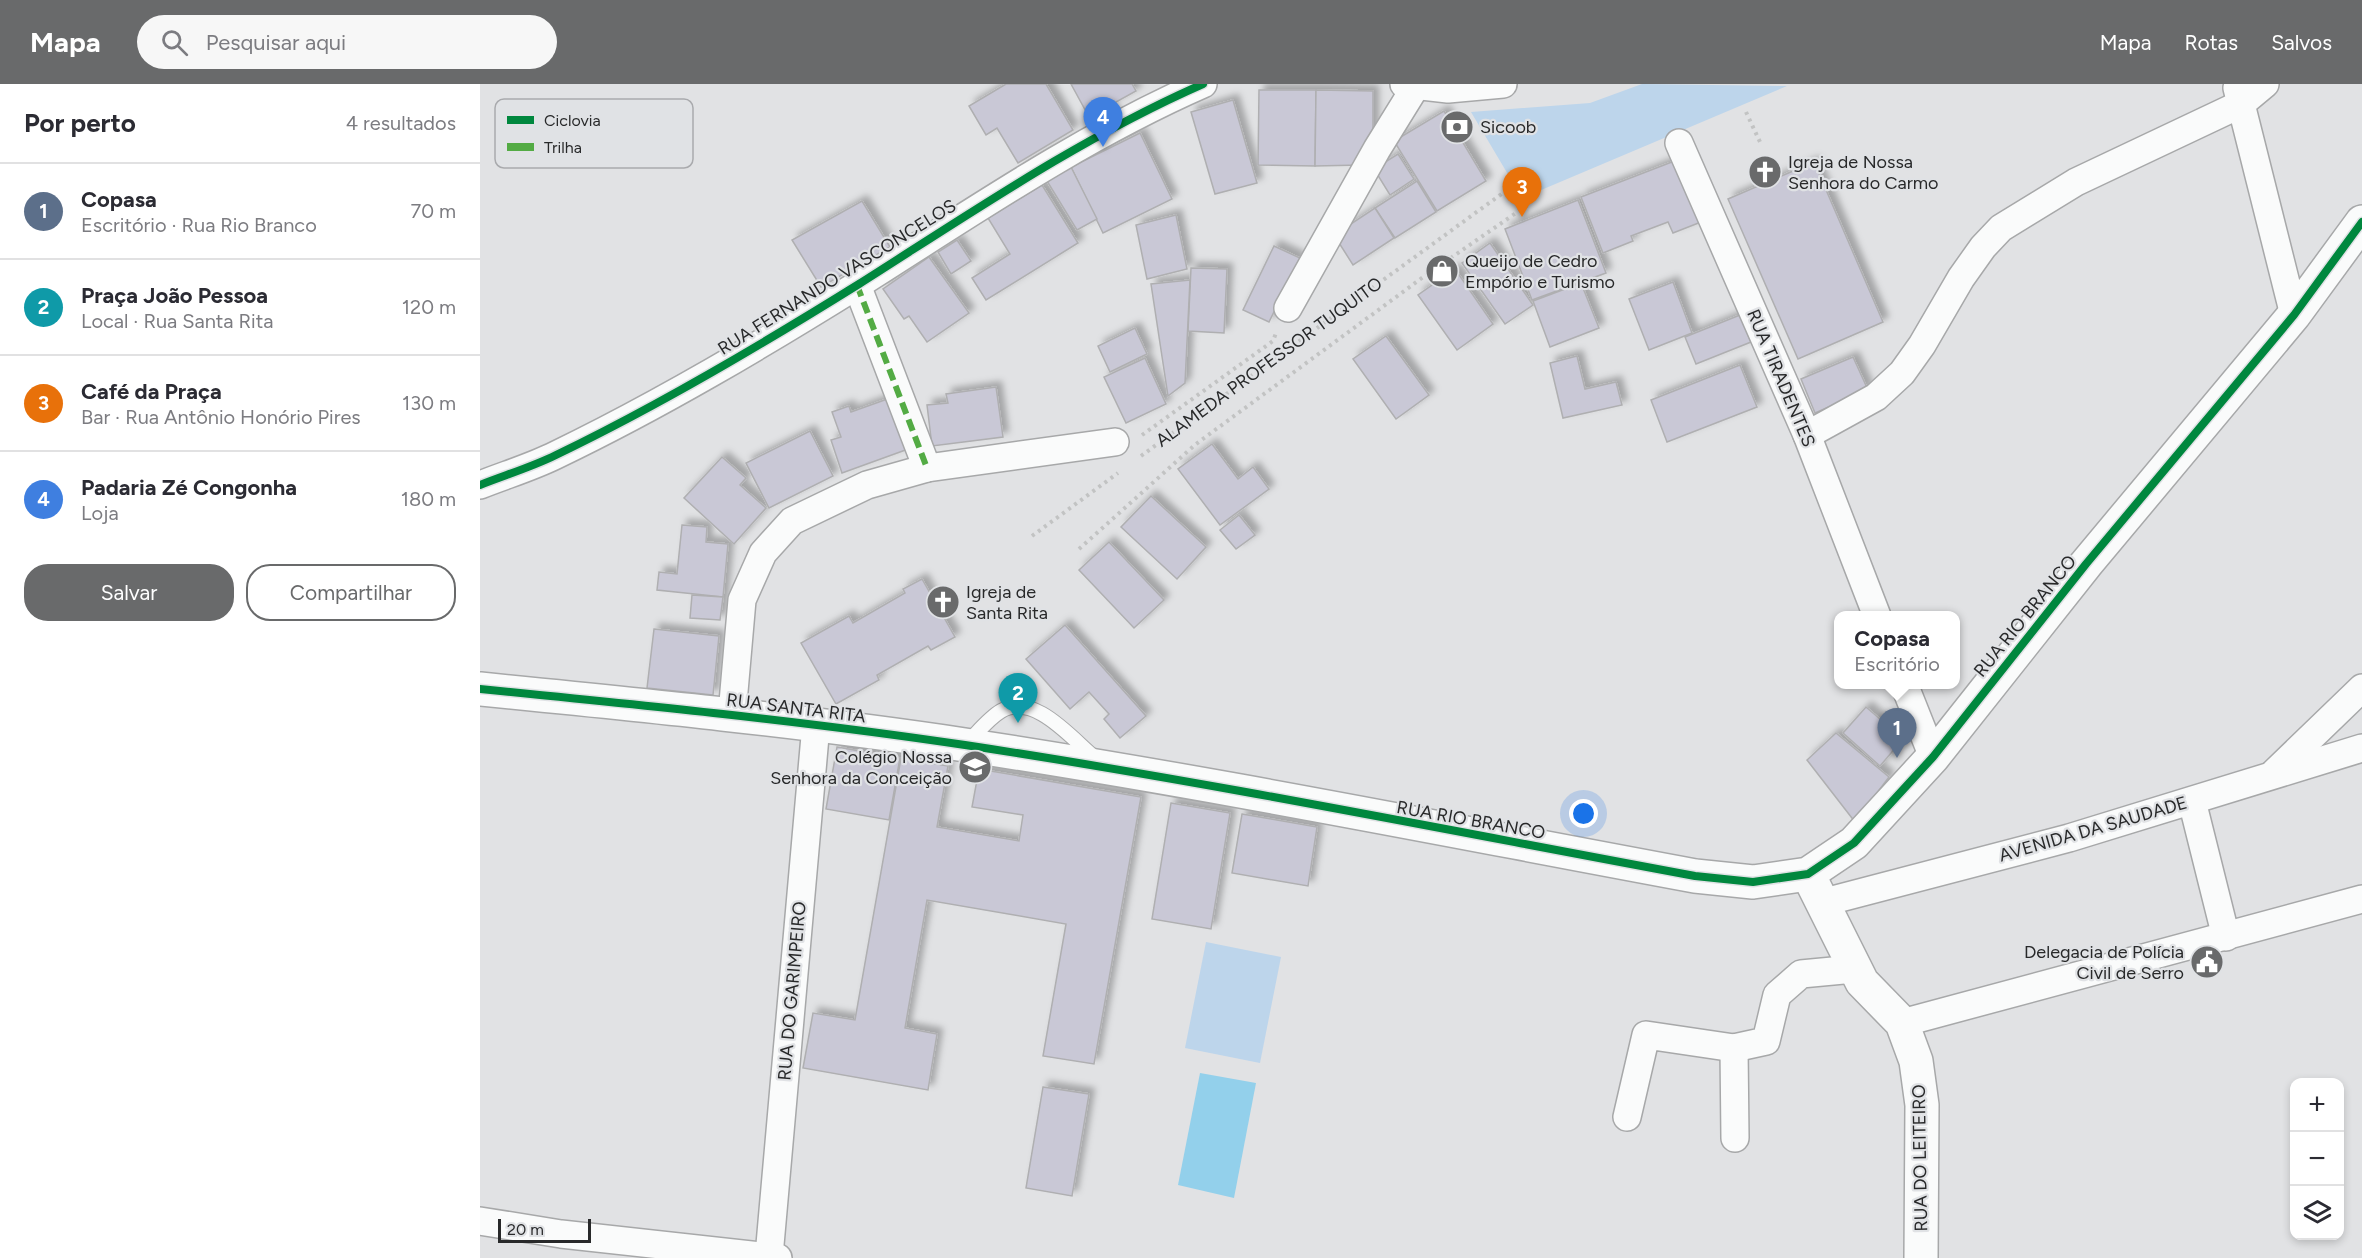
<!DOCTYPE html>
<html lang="pt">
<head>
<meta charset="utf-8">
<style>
  :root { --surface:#fff; --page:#f7f7f7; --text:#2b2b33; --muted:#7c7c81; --line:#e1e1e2; --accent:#696a6b }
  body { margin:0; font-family:Figtree,sans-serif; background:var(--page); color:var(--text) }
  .controls { position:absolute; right:18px; bottom:18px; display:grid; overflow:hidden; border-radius:12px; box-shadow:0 3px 9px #0003 }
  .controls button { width:54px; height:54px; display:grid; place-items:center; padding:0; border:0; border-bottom:2px solid var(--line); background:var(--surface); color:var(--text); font:30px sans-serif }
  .scale { position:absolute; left:18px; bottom:15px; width:93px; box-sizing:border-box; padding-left:6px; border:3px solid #28292a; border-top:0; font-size:16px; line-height:21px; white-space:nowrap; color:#28292a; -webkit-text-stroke:4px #e0e2e5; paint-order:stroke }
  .you { position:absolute; left:1104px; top:730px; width:21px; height:21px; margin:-15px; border:4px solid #fff; border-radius:50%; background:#1a73e8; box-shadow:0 0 0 9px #1a73e833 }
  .badge { display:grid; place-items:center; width:39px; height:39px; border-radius:50%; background:var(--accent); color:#fff; font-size:20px; font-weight:700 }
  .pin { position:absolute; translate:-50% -50px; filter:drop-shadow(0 2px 3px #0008) }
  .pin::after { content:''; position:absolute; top:32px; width:21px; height:18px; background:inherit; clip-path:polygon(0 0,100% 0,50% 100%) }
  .popup { position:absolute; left:1354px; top:527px; width:126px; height:78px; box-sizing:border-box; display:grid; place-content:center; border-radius:12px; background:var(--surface); filter:drop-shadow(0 2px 4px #0005); font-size:20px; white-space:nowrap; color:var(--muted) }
  .popup b { font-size:22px; color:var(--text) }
  .popup::after { content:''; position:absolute; left:50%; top:100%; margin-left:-12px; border:12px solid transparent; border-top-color:var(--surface) }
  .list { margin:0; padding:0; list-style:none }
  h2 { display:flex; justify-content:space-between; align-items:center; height:78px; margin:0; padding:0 24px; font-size:26px }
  h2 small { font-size:20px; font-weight:400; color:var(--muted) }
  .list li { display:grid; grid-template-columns:39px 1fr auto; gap:18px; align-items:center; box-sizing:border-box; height:96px; padding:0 24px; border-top:2px solid var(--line) }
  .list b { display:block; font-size:22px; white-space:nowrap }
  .list p { margin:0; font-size:20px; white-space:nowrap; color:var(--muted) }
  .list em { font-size:20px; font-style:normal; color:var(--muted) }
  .actions { display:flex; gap:12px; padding:18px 24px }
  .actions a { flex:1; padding:14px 0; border:2px solid var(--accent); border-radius:24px; text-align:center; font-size:21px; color:var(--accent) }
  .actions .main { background:var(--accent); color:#fff }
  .icon { flex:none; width:33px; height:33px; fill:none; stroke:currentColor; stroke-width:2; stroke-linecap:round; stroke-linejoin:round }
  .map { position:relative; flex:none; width:1882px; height:1174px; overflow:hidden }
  header { display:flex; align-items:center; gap:36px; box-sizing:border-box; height:84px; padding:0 30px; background:var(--accent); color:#fff }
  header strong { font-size:28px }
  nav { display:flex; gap:33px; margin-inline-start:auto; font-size:21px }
  .search { width:420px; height:54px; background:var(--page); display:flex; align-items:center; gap:15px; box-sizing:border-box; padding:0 21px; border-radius:33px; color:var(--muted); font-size:22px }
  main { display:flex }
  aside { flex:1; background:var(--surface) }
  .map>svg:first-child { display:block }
  .green { fill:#bdd5eb }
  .water { fill:#93d0eb }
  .building { fill:#c9c8d6; stroke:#afafb1; stroke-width:1.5; filter:url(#shadow) }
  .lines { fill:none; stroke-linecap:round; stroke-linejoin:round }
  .lane-casing { stroke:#a7a8a9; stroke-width:16 }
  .street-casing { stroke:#a7a8a9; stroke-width:30 }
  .secondary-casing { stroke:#a7a8a9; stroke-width:36 }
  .path { stroke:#c2c3c3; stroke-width:4; stroke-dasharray:3 4.5; stroke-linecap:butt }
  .lane { stroke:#fafbfb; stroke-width:14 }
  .street { stroke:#fafbfb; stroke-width:27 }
  .secondary { stroke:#fafbfb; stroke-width:33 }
  .quiet { stroke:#53ab44; stroke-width:6; stroke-dasharray:12 6; stroke-linecap:butt }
  .cycleway-casing { stroke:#e0e2e5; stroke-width:11 }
  .cycleway { stroke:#00873e; stroke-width:8 }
  .labels { text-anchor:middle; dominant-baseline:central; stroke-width:4.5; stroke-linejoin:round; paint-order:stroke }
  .poi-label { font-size:18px; fill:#28292a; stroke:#e0e2e5; text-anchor:start }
  .street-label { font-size:18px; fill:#28292a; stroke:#e0e2e5 }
  .key { fill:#e0e2e5; stroke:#a9aaad; stroke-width:1.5 }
  .key-label { font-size:16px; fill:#28292a }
</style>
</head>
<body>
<header>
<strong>Mapa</strong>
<div class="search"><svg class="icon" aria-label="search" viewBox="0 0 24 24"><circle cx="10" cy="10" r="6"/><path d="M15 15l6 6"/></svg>Pesquisar aqui</div>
<nav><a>Mapa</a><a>Rotas</a><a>Salvos</a></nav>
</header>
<main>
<aside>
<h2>Por perto<small>4 resultados</small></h2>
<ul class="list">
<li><span class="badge" style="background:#5c6f8a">1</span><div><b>Copasa</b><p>Escritório · Rua Rio Branco</p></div><em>70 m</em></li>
<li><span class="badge" style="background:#0f9aa8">2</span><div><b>Praça João Pessoa</b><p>Local · Rua Santa Rita</p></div><em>120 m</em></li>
<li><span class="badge" style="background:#e8710a">3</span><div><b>Café da Praça</b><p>Bar · Rua Antônio Honório Pires</p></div><em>130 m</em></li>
<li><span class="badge" style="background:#3f7fe0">4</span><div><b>Padaria Zé Congonha</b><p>Loja</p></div><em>180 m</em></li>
</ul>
<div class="actions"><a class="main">Salvar</a><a>Compartilhar</a></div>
</aside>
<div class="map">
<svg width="1882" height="1174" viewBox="0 0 1882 1174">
  <defs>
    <filter id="shadow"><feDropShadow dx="5.5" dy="-5.5" stdDeviation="3" flood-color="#0004"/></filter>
  </defs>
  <rect width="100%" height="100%" fill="#e1e2e4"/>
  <g class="green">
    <path d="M 1162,0 L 1307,2 L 1042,114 L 991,28 L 1110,19 Z"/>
    <path d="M 726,858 L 801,873 L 780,979 L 705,964 Z"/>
  </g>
  <path class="water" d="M 720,989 L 776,999 L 754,1114 L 698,1101 Z"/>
  <g class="building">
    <path d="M 526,0 L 566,0 L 593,46 L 538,79 L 517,44 L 506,51 L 489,22 Z"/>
    <path d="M 591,0 L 652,0 L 656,7 L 609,33 Z"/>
    <path d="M 779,6 L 836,6 L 835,82 L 778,81 Z"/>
    <path d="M 836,6 L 893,7 L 893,47 L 881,81 L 835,82 Z"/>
    <path d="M 753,16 L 777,99 L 735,110 L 711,28 Z"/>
    <path d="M 964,27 L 1006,97 L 957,127 L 914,57 Z"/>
    <path d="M 660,49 L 692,115 L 623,149 L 591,83 Z"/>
    <path d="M 918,70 L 934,95 L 910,111 L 894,85 Z"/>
    <path d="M 1197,76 L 1221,138 L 1193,149 L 1188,138 L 1151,152 L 1153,157 L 1123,169 L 1101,113 Z"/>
    <path d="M 1334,78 L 1403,238 L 1318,275 L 1248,115 Z"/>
    <path d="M 591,83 L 617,135 L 597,146 L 567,97 Z"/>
    <path d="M 937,97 L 956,128 L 915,154 L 895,124 Z"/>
    <path d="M 562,101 L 598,159 L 506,216 L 492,194 L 530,170 L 508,134 Z"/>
    <path d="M 1098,116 L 1126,189 L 1052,216 L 1025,145 Z"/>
    <path d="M 382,117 L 410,163 L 341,203 L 312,156 Z"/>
    <path d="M 895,124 L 914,154 L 873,181 L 854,151 Z"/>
    <path d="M 696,131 L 707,185 L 667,195 L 656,141 Z"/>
    <path d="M 477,156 L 491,177 L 471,190 L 458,168 Z"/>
    <path d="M 1010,159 L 1053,221 L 1025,240 L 982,179 Z"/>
    <path d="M 794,162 L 820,174 L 789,238 L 763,226 Z"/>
    <path d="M 449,173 L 489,229 L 447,258 L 429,232 L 424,235 L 403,205 Z"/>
    <path d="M 711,184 L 747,185 L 744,249 L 708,247 Z"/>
    <path d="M 975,185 L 1013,240 L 977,266 L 938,211 Z"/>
    <path d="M 710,196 L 705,299 L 688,312 L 671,200 Z"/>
    <path d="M 1193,198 L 1212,249 L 1169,266 L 1149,215 Z"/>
    <path d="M 1101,199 L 1119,244 L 1070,263 L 1053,217 Z"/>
    <path d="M 1260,231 L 1271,258 L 1216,280 L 1205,253 Z"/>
    <path d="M 655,244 L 667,270 L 630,288 L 618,262 Z"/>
    <path d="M 906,252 L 949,311 L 916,335 L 873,275 Z"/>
    <path d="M 1097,272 L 1105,305 L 1136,298 L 1142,321 L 1083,334 L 1070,279 Z"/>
    <path d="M 1373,273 L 1388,306 L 1335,329 L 1321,295 Z"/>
    <path d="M 665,274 L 686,320 L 646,339 L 624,293 Z"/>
    <path d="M 1260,281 L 1277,323 L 1187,358 L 1171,316 Z"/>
    <path d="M 516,303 L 523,353 L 452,362 L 447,321 L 468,319 L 466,310 Z"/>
    <path d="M 413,313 L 431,364 L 362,389 L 351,356 L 361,353 L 352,328 L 369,322 L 371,328 Z"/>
    <path d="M 330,347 L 353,392 L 289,424 L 266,379 Z"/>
    <path d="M 732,360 L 758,395 L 773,383 L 789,405 L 740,441 L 698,385 Z"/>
    <path d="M 242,373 L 266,394 L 260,401 L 286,424 L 254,460 L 204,414 Z"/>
    <path d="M 671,412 L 726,463 L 697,495 L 641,443 Z"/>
    <path d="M 759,431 L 775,451 L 756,465 L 740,446 Z"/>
    <path d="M 202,441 L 227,443 L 226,458 L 248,460 L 243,513 L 177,506 L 179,488 L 197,490 Z"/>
    <path d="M 629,458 L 684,516 L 654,544 L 599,486 Z"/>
    <path d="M 442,495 L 475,553 L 451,566 L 448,562 L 397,591 L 399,596 L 356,620 L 321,559 L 369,532 L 373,539 L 425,509 L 423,505 Z"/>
    <path d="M 212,511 L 243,513 L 240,536 L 210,534 Z"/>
    <path d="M 585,541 L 666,632 L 640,654 L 624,635 L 629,630 L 609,608 L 590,625 L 546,575 Z"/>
    <path d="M 174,545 L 239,552 L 233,611 L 167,604 Z"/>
    <path d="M 1386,623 L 1423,655 L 1400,682 L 1363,649 Z"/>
    <path d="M 1356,649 L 1409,693 L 1375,738 L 1327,676 Z"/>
    <path d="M 357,663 L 420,674 L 409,736 L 346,725 Z"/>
    <path d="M 421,674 L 468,682 L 457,743 L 539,757 L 543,731 L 492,723 L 499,685 L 661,713 L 614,980 L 563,972 L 586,840 L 447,816 L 425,944 L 457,950 L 448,1006 L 323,984 L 333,929 L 375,936 Z"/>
    <path d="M 691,719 L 750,729 L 731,845 L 672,835 Z"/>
    <path d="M 762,730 L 837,743 L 828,802 L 752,789 Z"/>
    <path d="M 563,1003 L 609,1010 L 592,1112 L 546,1104 Z"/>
  </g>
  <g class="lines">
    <defs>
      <path id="lane" d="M 488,658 C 498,648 509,634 521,627 C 554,608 591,654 614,673"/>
      <g id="street">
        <path d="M 924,0 L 968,5 L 1023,0"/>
        <path d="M 1757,4 L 1814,231"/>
        <path d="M 1199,59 L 1327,351 L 1397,532"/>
        <path d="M 377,201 L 447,384"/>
        <path d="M 808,224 L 897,65 L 936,2"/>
        <path d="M 1327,351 L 1396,313 L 1422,289 L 1442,261 L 1481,194 L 1503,163 L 1521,144 L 1596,98 L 1761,20 L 1785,0"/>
        <path d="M 0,401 C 25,391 52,383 76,371 C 180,321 281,261 379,200 C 491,129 602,53 723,0"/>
        <path d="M 1424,600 L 1453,673"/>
        <path d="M 252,630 L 262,516 L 283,469 L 312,437 L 387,401 L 447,384 L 635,358"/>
        <path d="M 1795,688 L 1882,604"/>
        <path d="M 1712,717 L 1746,853"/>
        <path d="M 1341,819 L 1589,754 L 1882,664"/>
        <path d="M 1422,939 L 1882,815"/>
        <path d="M 1254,964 L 1255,1054"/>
        <path d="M 1147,1033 L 1166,951 L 1254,964 L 1286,957 L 1297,911 L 1321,890 L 1374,885"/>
        <path d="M 0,1137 L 81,1150 L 298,1174"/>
        <path d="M 289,1172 L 336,641"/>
      </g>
      <g id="secondary">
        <path d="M 0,605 C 162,621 324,637 485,661 C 729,698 972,747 1215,792 L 1273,798 L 1328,790 L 1374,759 L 1453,673 L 1606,480 L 1814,231 L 1882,138"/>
        <path d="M 1328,790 L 1382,898 L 1422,939 L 1436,977 L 1442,1021 L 1441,1174"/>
      </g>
    </defs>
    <use href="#lane" class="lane-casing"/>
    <use href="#street" class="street-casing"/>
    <use href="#secondary" class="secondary-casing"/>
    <g class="path">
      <path d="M 1266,28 L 1280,58"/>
      <path d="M 662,351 L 793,257 L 796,249"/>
      <path d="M 661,372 L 1027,106"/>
      <path d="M 552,452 L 638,389"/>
      <path d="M 599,465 L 716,360 L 946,191 L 1049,120"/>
    </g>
    <use href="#lane" class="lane"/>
    <use href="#street" class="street"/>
    <use href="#secondary" class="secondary"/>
    <path class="quiet" d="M 377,201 L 447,384"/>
    <defs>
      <g id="cycleway">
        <path d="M 0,401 C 25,391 52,383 76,371 C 180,321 281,261 379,200 C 491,129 602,53 723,0"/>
        <path d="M 0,605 C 162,621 324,637 485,661 C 729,698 972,747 1215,792 L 1273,798 L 1328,790 L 1374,759 L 1453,673 L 1606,480 L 1814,231 L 1882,138"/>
      </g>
    </defs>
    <use href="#cycleway" class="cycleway-casing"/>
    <use href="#cycleway" class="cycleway"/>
  </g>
  <defs>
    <symbol id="bank-disc" viewBox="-11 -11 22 22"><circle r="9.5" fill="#696a6b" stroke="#e0e2e5"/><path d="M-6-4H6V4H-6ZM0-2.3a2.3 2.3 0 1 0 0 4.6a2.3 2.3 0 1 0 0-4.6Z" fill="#fff"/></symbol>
    <symbol id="church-disc" viewBox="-11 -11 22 22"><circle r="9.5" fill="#696a6b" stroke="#e0e2e5"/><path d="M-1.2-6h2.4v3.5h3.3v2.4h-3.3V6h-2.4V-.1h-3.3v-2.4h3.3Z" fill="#fff"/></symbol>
    <symbol id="shop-disc" viewBox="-11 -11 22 22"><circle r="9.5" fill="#696a6b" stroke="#e0e2e5"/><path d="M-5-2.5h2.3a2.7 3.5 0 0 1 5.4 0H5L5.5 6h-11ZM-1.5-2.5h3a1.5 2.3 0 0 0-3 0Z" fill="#fff"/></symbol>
    <symbol id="school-disc" viewBox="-11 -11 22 22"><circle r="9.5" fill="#696a6b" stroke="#e0e2e5"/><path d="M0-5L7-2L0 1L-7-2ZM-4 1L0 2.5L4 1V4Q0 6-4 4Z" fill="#fff"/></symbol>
    <symbol id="civic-disc" viewBox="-11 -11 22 22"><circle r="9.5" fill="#696a6b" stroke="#e0e2e5"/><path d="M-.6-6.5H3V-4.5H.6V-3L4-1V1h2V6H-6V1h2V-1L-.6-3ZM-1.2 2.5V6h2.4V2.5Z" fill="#fff"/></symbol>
  </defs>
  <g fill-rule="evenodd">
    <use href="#bank-disc" x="958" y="24" width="38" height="38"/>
    <use href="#church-disc" x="1266" y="69" width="38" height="38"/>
    <use href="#shop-disc" x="943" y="168" width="38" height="38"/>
    <use href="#church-disc" x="444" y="499" width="38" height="38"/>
    <use href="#school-disc" x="476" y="664" width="38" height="38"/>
    <use href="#civic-disc" x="1708" y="859" width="38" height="38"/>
  </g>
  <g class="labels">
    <g class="poi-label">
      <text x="1000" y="43">Sicoob</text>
      <text x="1308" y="78">Igreja de Nossa<tspan x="1308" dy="21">Senhora do Carmo</tspan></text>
      <text x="985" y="177">Queijo de Cedro<tspan x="985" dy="21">Empório e Turismo</tspan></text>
      <text x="486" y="508">Igreja de<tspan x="486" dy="21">Santa Rita</tspan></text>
      <text x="472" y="673" text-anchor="end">Colégio Nossa<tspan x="472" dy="21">Senhora da Conceição</tspan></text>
      <text x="1704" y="868" text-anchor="end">Delegacia de Polícia<tspan x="1704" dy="21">Civil de Serro</tspan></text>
    </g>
    <g class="street-label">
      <text transform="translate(357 193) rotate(-32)">RUA FERNANDO VASCONCELOS</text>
      <text transform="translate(789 278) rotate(-36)">ALAMEDA PROFESSOR TUQUITO</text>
      <text transform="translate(1301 294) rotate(67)">RUA TIRADENTES</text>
      <text transform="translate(1545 532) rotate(-51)">RUA RIO BRANCO</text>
      <text transform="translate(316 624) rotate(7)">RUA SANTA RITA</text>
      <text transform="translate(991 736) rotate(10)">RUA RIO BRANCO</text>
      <text transform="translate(1613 745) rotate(-16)">AVENIDA DA SAUDADE</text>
      <text transform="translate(312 907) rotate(-85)">RUA DO GARIMPEIRO</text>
      <text transform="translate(1440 1074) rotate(-91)">RUA DO LEITEIRO</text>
    </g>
  </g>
  <rect x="15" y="15" width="198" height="69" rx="9" class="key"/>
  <rect x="27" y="32" width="27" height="8" fill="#00873e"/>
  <rect x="27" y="59" width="27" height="8" fill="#53ab44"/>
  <g class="key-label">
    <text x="64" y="42">Ciclovia</text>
    <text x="64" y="69">Trilha</text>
  </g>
</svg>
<div class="controls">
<button>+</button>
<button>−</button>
<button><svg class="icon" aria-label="layers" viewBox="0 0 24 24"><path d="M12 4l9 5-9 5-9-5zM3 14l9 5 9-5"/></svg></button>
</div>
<div class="scale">20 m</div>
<div class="you"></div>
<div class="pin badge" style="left:1417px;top:674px;background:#5c6f8a">1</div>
<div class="popup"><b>Copasa</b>Escritório</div>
<div class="pin badge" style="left:538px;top:639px;background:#0f9aa8">2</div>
<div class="pin badge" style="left:1042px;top:133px;background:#e8710a">3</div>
<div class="pin badge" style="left:623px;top:63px;background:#3f7fe0">4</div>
</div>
</main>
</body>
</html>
